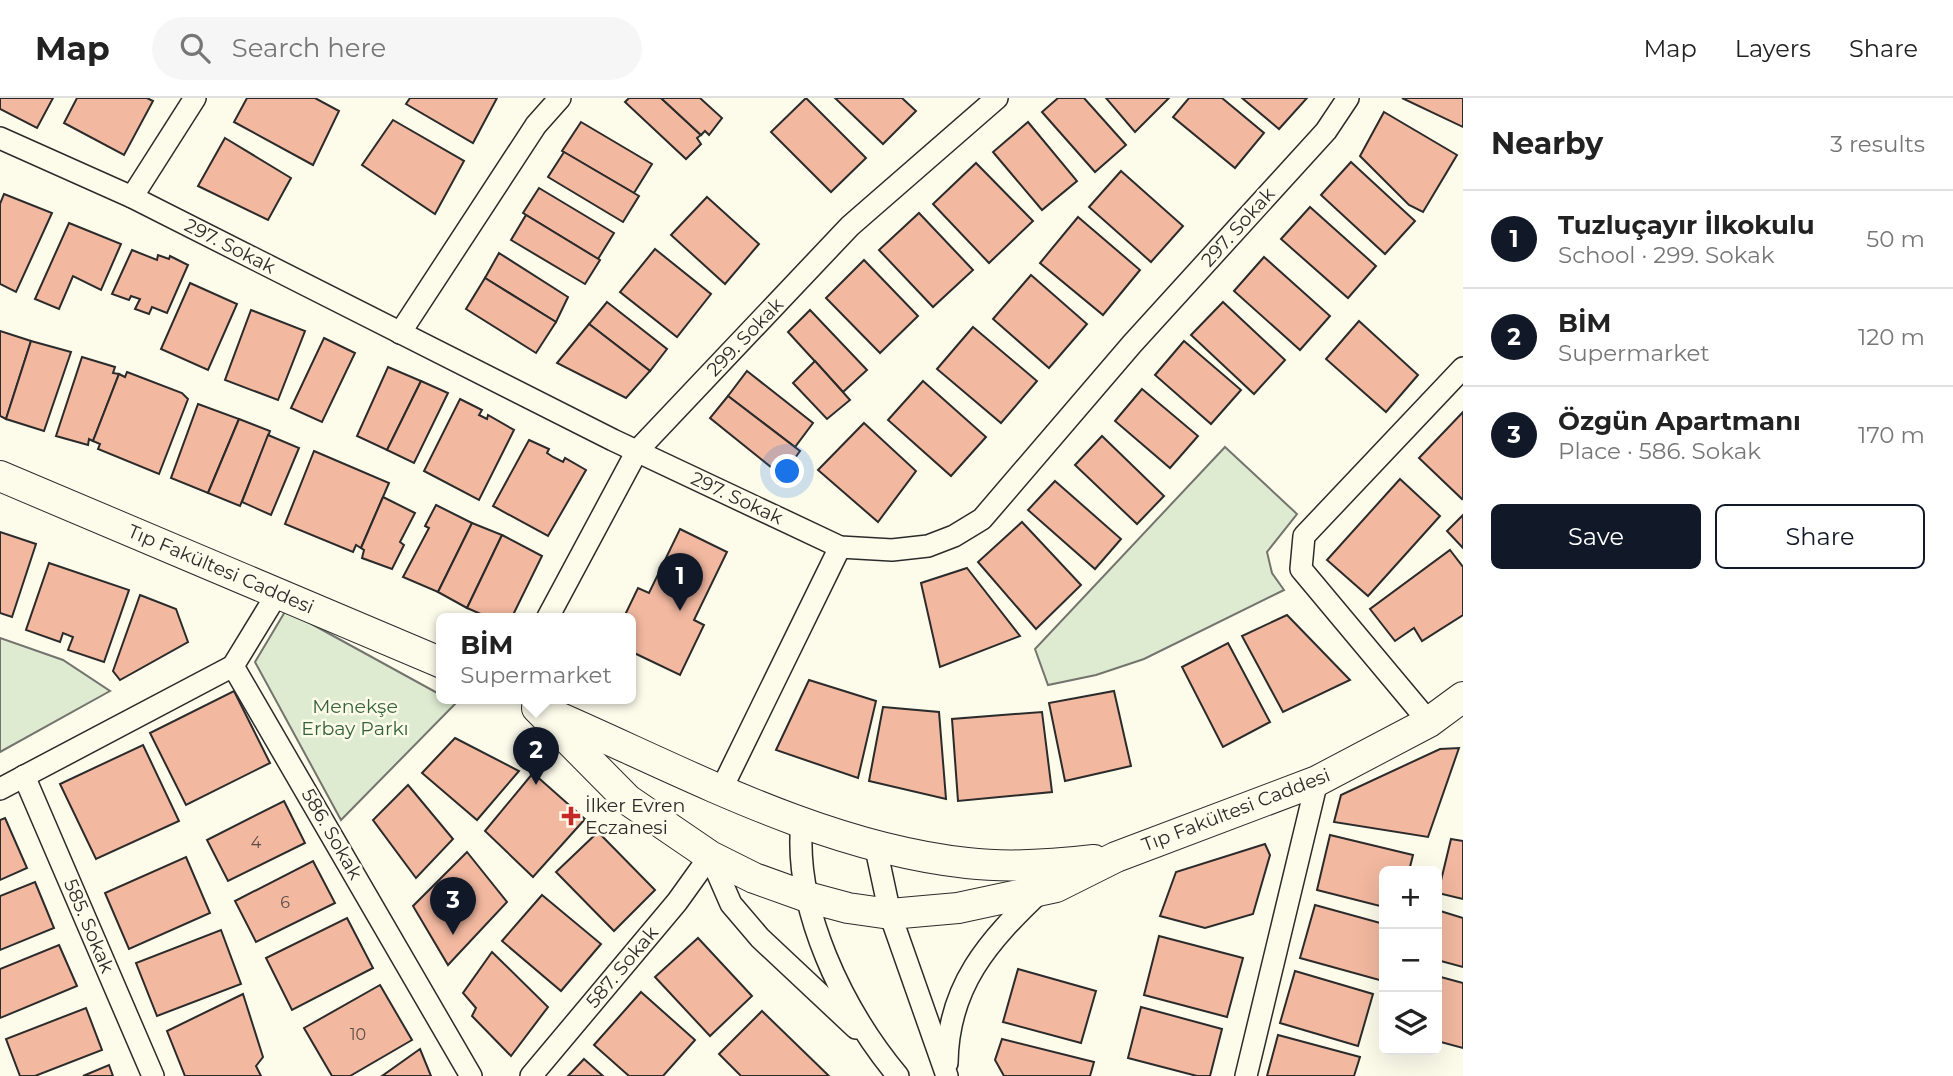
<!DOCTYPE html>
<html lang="en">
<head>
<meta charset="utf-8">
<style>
  :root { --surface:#fff; --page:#f6f6f6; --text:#222; --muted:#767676; --line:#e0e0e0; --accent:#111827 }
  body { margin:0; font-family:Montserrat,sans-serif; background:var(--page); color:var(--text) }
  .controls { position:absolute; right:21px; bottom:21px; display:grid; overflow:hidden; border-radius:10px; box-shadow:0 7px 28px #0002 }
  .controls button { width:63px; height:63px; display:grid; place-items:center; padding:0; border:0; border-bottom:2px solid var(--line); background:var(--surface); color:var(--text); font:35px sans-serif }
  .you { position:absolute; left:788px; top:374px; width:24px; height:24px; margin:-18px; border:5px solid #fff; border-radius:50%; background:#1a73e8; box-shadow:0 0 0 10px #1a73e833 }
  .badge { display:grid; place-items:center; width:46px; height:46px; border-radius:50%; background:var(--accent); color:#fff; font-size:23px; font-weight:700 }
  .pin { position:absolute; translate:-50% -58px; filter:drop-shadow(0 2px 4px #0008) }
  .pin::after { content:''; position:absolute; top:37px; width:24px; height:21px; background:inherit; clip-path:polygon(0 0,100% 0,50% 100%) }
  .popup { position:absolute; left:436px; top:515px; width:200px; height:91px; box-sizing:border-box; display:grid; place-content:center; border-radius:10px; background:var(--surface); filter:drop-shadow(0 2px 5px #0005); font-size:23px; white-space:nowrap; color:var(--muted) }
  .popup b { font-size:26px; color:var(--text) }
  .popup::after { content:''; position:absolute; left:50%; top:100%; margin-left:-14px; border:14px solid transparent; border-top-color:var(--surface) }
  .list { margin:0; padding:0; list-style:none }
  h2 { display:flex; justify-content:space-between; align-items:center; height:91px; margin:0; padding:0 28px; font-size:30px }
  h2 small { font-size:23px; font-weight:400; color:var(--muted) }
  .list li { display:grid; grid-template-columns:46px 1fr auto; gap:21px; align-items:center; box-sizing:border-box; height:98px; padding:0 28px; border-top:2px solid var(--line) }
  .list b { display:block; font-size:26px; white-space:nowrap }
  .list p { margin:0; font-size:23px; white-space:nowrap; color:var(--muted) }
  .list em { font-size:23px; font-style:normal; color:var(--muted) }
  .actions { display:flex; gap:14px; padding:21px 28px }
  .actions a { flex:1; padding:16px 0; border:2px solid var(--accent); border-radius:10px; text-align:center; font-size:24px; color:var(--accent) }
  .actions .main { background:var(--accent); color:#fff }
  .icon { flex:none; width:38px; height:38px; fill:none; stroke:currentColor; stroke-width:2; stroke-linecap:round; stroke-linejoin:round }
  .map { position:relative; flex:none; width:1463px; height:978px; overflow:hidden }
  header { display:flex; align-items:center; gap:42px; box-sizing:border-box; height:98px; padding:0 35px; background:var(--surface); border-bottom:2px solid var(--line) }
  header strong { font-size:33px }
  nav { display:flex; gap:38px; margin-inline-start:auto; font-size:24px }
  .search { width:490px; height:63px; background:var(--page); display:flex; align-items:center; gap:18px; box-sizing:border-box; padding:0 24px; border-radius:38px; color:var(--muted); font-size:26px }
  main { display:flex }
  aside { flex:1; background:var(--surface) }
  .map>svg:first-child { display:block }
  .green { fill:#deebd1; stroke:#74746e; stroke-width:2 }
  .building { fill:#f2b8a0; stroke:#2b2b2b; stroke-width:2 }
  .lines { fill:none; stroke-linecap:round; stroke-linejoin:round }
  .minor-casing { stroke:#2b2b2b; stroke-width:24 }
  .secondary-casing { stroke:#2b2b2b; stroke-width:32 }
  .minor { stroke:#fdfbea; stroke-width:21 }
  .secondary { stroke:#fdfbea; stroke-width:30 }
  .poi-dot { fill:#c62828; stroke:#fdfbea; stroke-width:2.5 }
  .labels { text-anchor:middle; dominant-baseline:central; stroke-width:5; stroke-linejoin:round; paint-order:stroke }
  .number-label { font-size:16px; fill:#5d4e48 }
  .street-label { font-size:19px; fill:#2b2b2b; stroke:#fdfbea }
  .park-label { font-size:19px; fill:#34623c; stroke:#fdfbea }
  .poi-label { font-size:19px; fill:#2b2b2b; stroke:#fdfbea; text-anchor:start }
</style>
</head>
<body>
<header>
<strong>Map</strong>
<div class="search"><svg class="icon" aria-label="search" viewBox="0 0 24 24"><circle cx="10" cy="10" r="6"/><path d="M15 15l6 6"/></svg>Search here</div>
<nav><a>Map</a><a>Layers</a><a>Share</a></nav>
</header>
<main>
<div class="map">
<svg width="1463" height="978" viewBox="0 0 1463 978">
  <rect width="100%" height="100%" fill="#fdfbea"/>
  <g class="green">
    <path d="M 1225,349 L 1297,416 L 1267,454 L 1272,475 L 1284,492 L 1144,561 L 1096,577 L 1048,587 L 1035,551 Z"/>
    <path d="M 286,512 L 441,597 L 442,601 L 456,605 L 341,722 L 255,564 Z"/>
    <path d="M 0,540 L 63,562 L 110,593 L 0,654 Z"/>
  </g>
  <g class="building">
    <path d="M 0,0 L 53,0 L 37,30 L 0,11 Z"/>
    <path d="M 77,0 L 147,0 L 153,3 L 124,57 L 64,25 Z"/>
    <path d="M 247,0 L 315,0 L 339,13 L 313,67 L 234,24 Z"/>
    <path d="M 410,0 L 497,0 L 473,45 L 406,6 Z"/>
    <path d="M 629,0 L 661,0 L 701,37 L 697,40 L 701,46 L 686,61 L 625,4 Z"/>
    <path d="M 661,0 L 700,0 L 722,20 L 709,37 L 705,33 L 701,37 Z"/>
    <path d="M 806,0 L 866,60 L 831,94 L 771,34 Z"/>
    <path d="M 835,0 L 902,0 L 916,13 L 883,46 Z"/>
    <path d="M 1058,0 L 1084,0 L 1126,47 L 1095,74 L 1042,14 Z"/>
    <path d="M 1106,0 L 1169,0 L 1135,34 Z"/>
    <path d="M 1189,0 L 1222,0 L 1264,35 L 1235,70 L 1173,19 Z"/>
    <path d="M 1242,0 L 1307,0 L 1279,31 Z"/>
    <path d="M 1402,0 L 1463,0 L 1463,29 Z"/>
    <path d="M 1384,14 L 1457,57 L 1423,114 L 1409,107 L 1360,58 Z"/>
    <path d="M 393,22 L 464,63 L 435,116 L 362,67 Z"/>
    <path d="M 581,24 L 652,66 L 634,95 L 562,53 Z"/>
    <path d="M 1028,24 L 1077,83 L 1042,112 L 993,54 Z"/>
    <path d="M 225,40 L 291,80 L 268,122 L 198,88 Z"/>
    <path d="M 564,54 L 639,98 L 623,124 L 548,79 Z"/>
    <path d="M 1351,64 L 1415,123 L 1385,156 L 1321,97 Z"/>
    <path d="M 976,65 L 1033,123 L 989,165 L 933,106 Z"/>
    <path d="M 1121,73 L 1183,128 L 1151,164 L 1089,109 Z"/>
    <path d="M 539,90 L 614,135 L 598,161 L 523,115 Z"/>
    <path d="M 4,96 L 52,115 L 16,194 L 0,186 L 0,106 Z"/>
    <path d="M 707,99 L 759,146 L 725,186 L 671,137 Z"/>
    <path d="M 1310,109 L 1376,168 L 1348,200 L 1281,141 Z"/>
    <path d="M 919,115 L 973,172 L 933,209 L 879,152 Z"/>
    <path d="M 526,117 L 600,162 L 585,186 L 511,142 Z"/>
    <path d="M 1078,119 L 1140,172 L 1103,217 L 1040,165 Z"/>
    <path d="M 69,125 L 121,146 L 101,192 L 73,178 L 59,211 L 35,201 Z"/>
    <path d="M 655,151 L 711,196 L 677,239 L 620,194 Z"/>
    <path d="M 132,152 L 157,162 L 158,157 L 169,161 L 170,158 L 188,167 L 167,215 L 152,209 L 149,216 L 135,211 L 140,201 L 131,198 L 129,202 L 112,196 Z"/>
    <path d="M 499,155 L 568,199 L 556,224 L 485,180 Z"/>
    <path d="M 1264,159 L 1330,218 L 1300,252 L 1234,193 Z"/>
    <path d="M 864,162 L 918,218 L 880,255 L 826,200 Z"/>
    <path d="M 1031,177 L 1087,226 L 1049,270 L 993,221 Z"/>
    <path d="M 485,180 L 556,224 L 536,255 L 466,211 Z"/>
    <path d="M 190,185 L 237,206 L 208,272 L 161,251 Z"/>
    <path d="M 607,204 L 667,251 L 650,273 L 589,226 Z"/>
    <path d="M 1223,204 L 1285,262 L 1254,296 L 1191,237 Z"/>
    <path d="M 251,212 L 305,233 L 278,302 L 225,282 Z"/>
    <path d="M 810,212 L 867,272 L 843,294 L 788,234 Z"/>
    <path d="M 1359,223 L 1418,277 L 1386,314 L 1326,261 Z"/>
    <path d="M 589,226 L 650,273 L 626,300 L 557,265 Z"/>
    <path d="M 973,229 L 1037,283 L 1001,325 L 937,271 Z"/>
    <path d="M 0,233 L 31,243 L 6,321 L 0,318 Z"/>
    <path d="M 324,240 L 355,255 L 322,324 L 291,310 Z"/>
    <path d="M 31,243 L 71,254 L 44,333 L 6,321 Z"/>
    <path d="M 1184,243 L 1241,292 L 1211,326 L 1155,277 Z"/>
    <path d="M 82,259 L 115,269 L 113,275 L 119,276 L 93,343 L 89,341 L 88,347 L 56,338 Z"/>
    <path d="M 815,263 L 850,302 L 827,321 L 793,285 Z"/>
    <path d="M 388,269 L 421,283 L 387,352 L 357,338 Z"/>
    <path d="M 747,273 L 813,325 L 795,349 L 728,298 Z"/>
    <path d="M 127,274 L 182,295 L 188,301 L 159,376 L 98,351 L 100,346 L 93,343 L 119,276 L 125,279 Z"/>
    <path d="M 421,283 L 448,295 L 414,365 L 387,352 Z"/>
    <path d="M 923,283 L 986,339 L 951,378 L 888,322 Z"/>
    <path d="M 1142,291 L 1198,338 L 1170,370 L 1115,323 Z"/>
    <path d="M 728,298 L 800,353 L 782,378 L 710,320 Z"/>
    <path d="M 460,301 L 482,312 L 479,317 L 487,321 L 488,317 L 514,332 L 479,402 L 424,373 Z"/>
    <path d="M 198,306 L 239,321 L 208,395 L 171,380 Z"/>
    <path d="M 1463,314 L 1463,400 L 1462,401 L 1419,360 Z"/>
    <path d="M 239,321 L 270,333 L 240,408 L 208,395 Z"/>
    <path d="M 864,325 L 916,373 L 878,424 L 818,372 Z"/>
    <path d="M 268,337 L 299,350 L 271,417 L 242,404 Z"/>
    <path d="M 1102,338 L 1164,398 L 1137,426 L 1075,367 Z"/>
    <path d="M 529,342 L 549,351 L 547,355 L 553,359 L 563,364 L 565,360 L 586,372 L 548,438 L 493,408 Z"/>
    <path d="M 314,353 L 389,385 L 361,450 L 356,447 L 353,454 L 285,426 Z"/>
    <path d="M 1400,381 L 1440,418 L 1368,498 L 1327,462 Z"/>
    <path d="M 1055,383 L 1121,441 L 1095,471 L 1028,412 Z"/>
    <path d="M 383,399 L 415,415 L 400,444 L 404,447 L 392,471 L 362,460 L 364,452 L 361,450 Z"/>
    <path d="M 436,407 L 472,425 L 438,494 L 403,479 L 429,430 L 425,428 Z"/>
    <path d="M 1463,417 L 1463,450 L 1447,433 Z"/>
    <path d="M 1022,424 L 1081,487 L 1036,531 L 978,464 Z"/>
    <path d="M 472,425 L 502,437 L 467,510 L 438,494 Z"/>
    <path d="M 680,431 L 727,454 L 694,522 L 704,527 L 680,577 L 630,553 L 630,521 L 623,521 L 638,490 L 649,495 Z"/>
    <path d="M 0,434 L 36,446 L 12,519 L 0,515 Z"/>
    <path d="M 502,437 L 542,458 L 511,521 L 492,521 L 467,510 Z"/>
    <path d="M 1450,452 L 1463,469 L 1463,517 L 1422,543 L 1414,530 L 1395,543 L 1370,511 Z"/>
    <path d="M 49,465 L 129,492 L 104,564 L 68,552 L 73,539 L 63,535 L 60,544 L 26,532 Z"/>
    <path d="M 967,470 L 1020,538 L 940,569 L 921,485 Z"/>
    <path d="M 140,497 L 176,511 L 188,544 L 120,582 L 113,573 Z"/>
    <path d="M 1287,517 L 1350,582 L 1283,614 L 1242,538 Z"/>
    <path d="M 1228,545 L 1270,624 L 1223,649 L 1182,569 Z"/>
    <path d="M 809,582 L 876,603 L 858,680 L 776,652 Z"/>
    <path d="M 234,593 L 270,665 L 186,707 L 150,635 Z"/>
    <path d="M 1114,593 L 1131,668 L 1065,683 L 1049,605 Z"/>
    <path d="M 883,609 L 939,614 L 946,701 L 869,683 Z"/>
    <path d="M 1042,614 L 1052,694 L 958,703 L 952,621 Z"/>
    <path d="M 455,640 L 519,673 L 477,722 L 422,675 Z"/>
    <path d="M 143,647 L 179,723 L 96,761 L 60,686 Z"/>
    <path d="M 1459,650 L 1428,739 L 1334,724 L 1341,697 L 1440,651 Z"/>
    <path d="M 533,675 L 585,721 L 533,779 L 485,733 Z"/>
    <path d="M 408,687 L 453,741 L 416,780 L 373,722 Z"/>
    <path d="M 284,703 L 305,745 L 228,783 L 207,742 Z"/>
    <path d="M 5,720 L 27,770 L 0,782 L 0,722 Z"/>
    <path d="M 598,734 L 655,792 L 614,833 L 556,774 Z"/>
    <path d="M 1330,737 L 1413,757 L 1409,773 L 1384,773 L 1384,809 L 1317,792 Z"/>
    <path d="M 1451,741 L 1463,743 L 1463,801 L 1438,795 Z"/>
    <path d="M 1265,746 L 1270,757 L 1253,816 L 1205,830 L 1160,818 L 1176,774 Z"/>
    <path d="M 467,754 L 507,804 L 448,867 L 413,808 Z"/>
    <path d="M 186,759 L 210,815 L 129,851 L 105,795 Z"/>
    <path d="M 313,763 L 335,805 L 256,844 L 235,803 Z"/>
    <path d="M 35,784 L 54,830 L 0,852 L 0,798 Z"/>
    <path d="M 542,797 L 601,846 L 561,893 L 502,843 Z"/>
    <path d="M 1315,807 L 1384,826 L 1383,883 L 1300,860 Z"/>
    <path d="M 1437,812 L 1463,820 L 1463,869 L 1437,862 Z"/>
    <path d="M 347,820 L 373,870 L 292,912 L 266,860 Z"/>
    <path d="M 221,832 L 241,886 L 157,918 L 136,865 Z"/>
    <path d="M 1159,838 L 1243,860 L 1227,919 L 1144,897 Z"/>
    <path d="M 698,840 L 752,898 L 710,938 L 655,879 Z"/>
    <path d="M 59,847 L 77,888 L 0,920 L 0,871 Z"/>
    <path d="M 492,854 L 548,909 L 511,958 L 472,918 L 476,910 L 463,895 Z"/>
    <path d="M 1018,871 L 1096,893 L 1081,945 L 1003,924 Z"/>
    <path d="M 1295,873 L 1373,896 L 1358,948 L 1280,925 Z"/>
    <path d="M 1437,878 L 1463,885 L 1463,950 L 1437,943 Z"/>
    <path d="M 380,887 L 412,942 L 350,978 L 332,978 L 304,930 Z"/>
    <path d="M 641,894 L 695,942 L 663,978 L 629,978 L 594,947 Z"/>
    <path d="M 243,896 L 263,959 L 256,968 L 261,978 L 185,978 L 167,933 Z"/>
    <path d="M 1141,909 L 1222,931 L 1210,978 L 1197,978 L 1128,960 Z"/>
    <path d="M 86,910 L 102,952 L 35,978 L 20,978 L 6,941 Z"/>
    <path d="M 762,913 L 829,978 L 741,978 L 719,956 Z"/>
    <path d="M 1278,937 L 1360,959 L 1354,978 L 1267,978 Z"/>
    <path d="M 1002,941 L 1094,964 L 1090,978 L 1004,978 L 995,962 Z"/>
    <path d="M 420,951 L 431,978 L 382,978 Z"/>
    <path d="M 584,961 L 603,978 L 568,978 Z"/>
    <path d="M 109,967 L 113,978 L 83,978 Z"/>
  </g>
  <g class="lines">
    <defs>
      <g id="minor">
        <path d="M 0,40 L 132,99 L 613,342 L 840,449 L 892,452 L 928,448 L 954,438 L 982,421 L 1132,246 L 1326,33 L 1348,0"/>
        <path d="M 132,99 L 195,0"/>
        <path d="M 400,235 L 536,27 L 560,0"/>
        <path d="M 277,496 L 233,568 L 471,978"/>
        <path d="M 547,521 L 637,353 L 850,128 L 997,0"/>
        <path d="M 1429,624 L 1301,471 L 1304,438 L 1463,270"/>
        <path d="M 24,678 L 153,978"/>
        <path d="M 722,690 L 840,449"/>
        <path d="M 0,691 L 233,568"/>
        <path d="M 802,723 C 793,810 843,912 898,978"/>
        <path d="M 875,746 L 890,816 L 947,978"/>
        <path d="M 710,758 L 731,806 L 760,840 L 856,930"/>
        <path d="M 947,965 C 948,888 988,843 1042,792"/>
        <path d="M 531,978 L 677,804 L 710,758"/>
        <path d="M 1246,978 L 1317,683"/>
      </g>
      <g id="secondary">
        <path d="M 0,378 L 442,565"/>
        <path d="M 537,610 L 628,702 L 710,758 L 754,780 L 807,799 L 848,810 L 890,816 L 958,810 L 1056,789 L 1116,759 L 1317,683 L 1429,624 L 1463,599"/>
        <path d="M 549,615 C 683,673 820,749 967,765 C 1010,770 1052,767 1094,762"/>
      </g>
    </defs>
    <use href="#minor" class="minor-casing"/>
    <use href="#secondary" class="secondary-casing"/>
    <use href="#minor" class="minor"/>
    <use href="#secondary" class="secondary"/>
  </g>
  <path class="poi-dot" d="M567.5 707.5h7v7h7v7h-7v7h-7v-7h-7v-7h7z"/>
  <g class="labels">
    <g class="number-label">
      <text x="256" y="744">4</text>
      <text x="285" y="804">6</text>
      <text x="358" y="936">10</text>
    </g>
    <g class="street-label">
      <text transform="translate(1238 129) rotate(-48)">297. Sokak</text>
      <text transform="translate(230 148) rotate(27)">297. Sokak</text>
      <text transform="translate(745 239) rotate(-46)">299. Sokak</text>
      <text transform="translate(737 400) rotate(25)">297. Sokak</text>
      <text transform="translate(221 471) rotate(23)">Tıp Fakültesi Caddesi</text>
      <text transform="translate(1236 712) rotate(-21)">Tıp Fakültesi Caddesi</text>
      <text transform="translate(332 736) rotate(60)">586. Sokak</text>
      <text transform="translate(89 828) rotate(67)">585. Sokak</text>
      <text transform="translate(622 869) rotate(-50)">587. Sokak</text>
    </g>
    <g class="park-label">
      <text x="355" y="608">Menekşe<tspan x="355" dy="22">Erbay Parkı</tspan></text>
    </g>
    <g class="poi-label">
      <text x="585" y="707">İlker Evren<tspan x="585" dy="22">Eczanesi</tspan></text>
    </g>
  </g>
</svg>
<div class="controls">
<button>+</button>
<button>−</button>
<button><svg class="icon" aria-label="layers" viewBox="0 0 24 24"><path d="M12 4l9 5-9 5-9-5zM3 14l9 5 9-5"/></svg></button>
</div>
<div class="you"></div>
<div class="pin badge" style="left:680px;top:513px">1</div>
<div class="pin badge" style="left:536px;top:687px">2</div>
<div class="popup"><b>BİM</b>Supermarket</div>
<div class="pin badge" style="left:453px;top:837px">3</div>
</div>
<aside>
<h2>Nearby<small>3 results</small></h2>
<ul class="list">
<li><span class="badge">1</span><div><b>Tuzluçayır İlkokulu</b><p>School · 299. Sokak</p></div><em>50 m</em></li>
<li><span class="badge">2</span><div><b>BİM</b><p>Supermarket</p></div><em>120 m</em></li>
<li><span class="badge">3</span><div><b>Özgün Apartmanı</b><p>Place · 586. Sokak</p></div><em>170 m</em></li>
</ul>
<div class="actions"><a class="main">Save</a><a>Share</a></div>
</aside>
</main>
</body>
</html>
